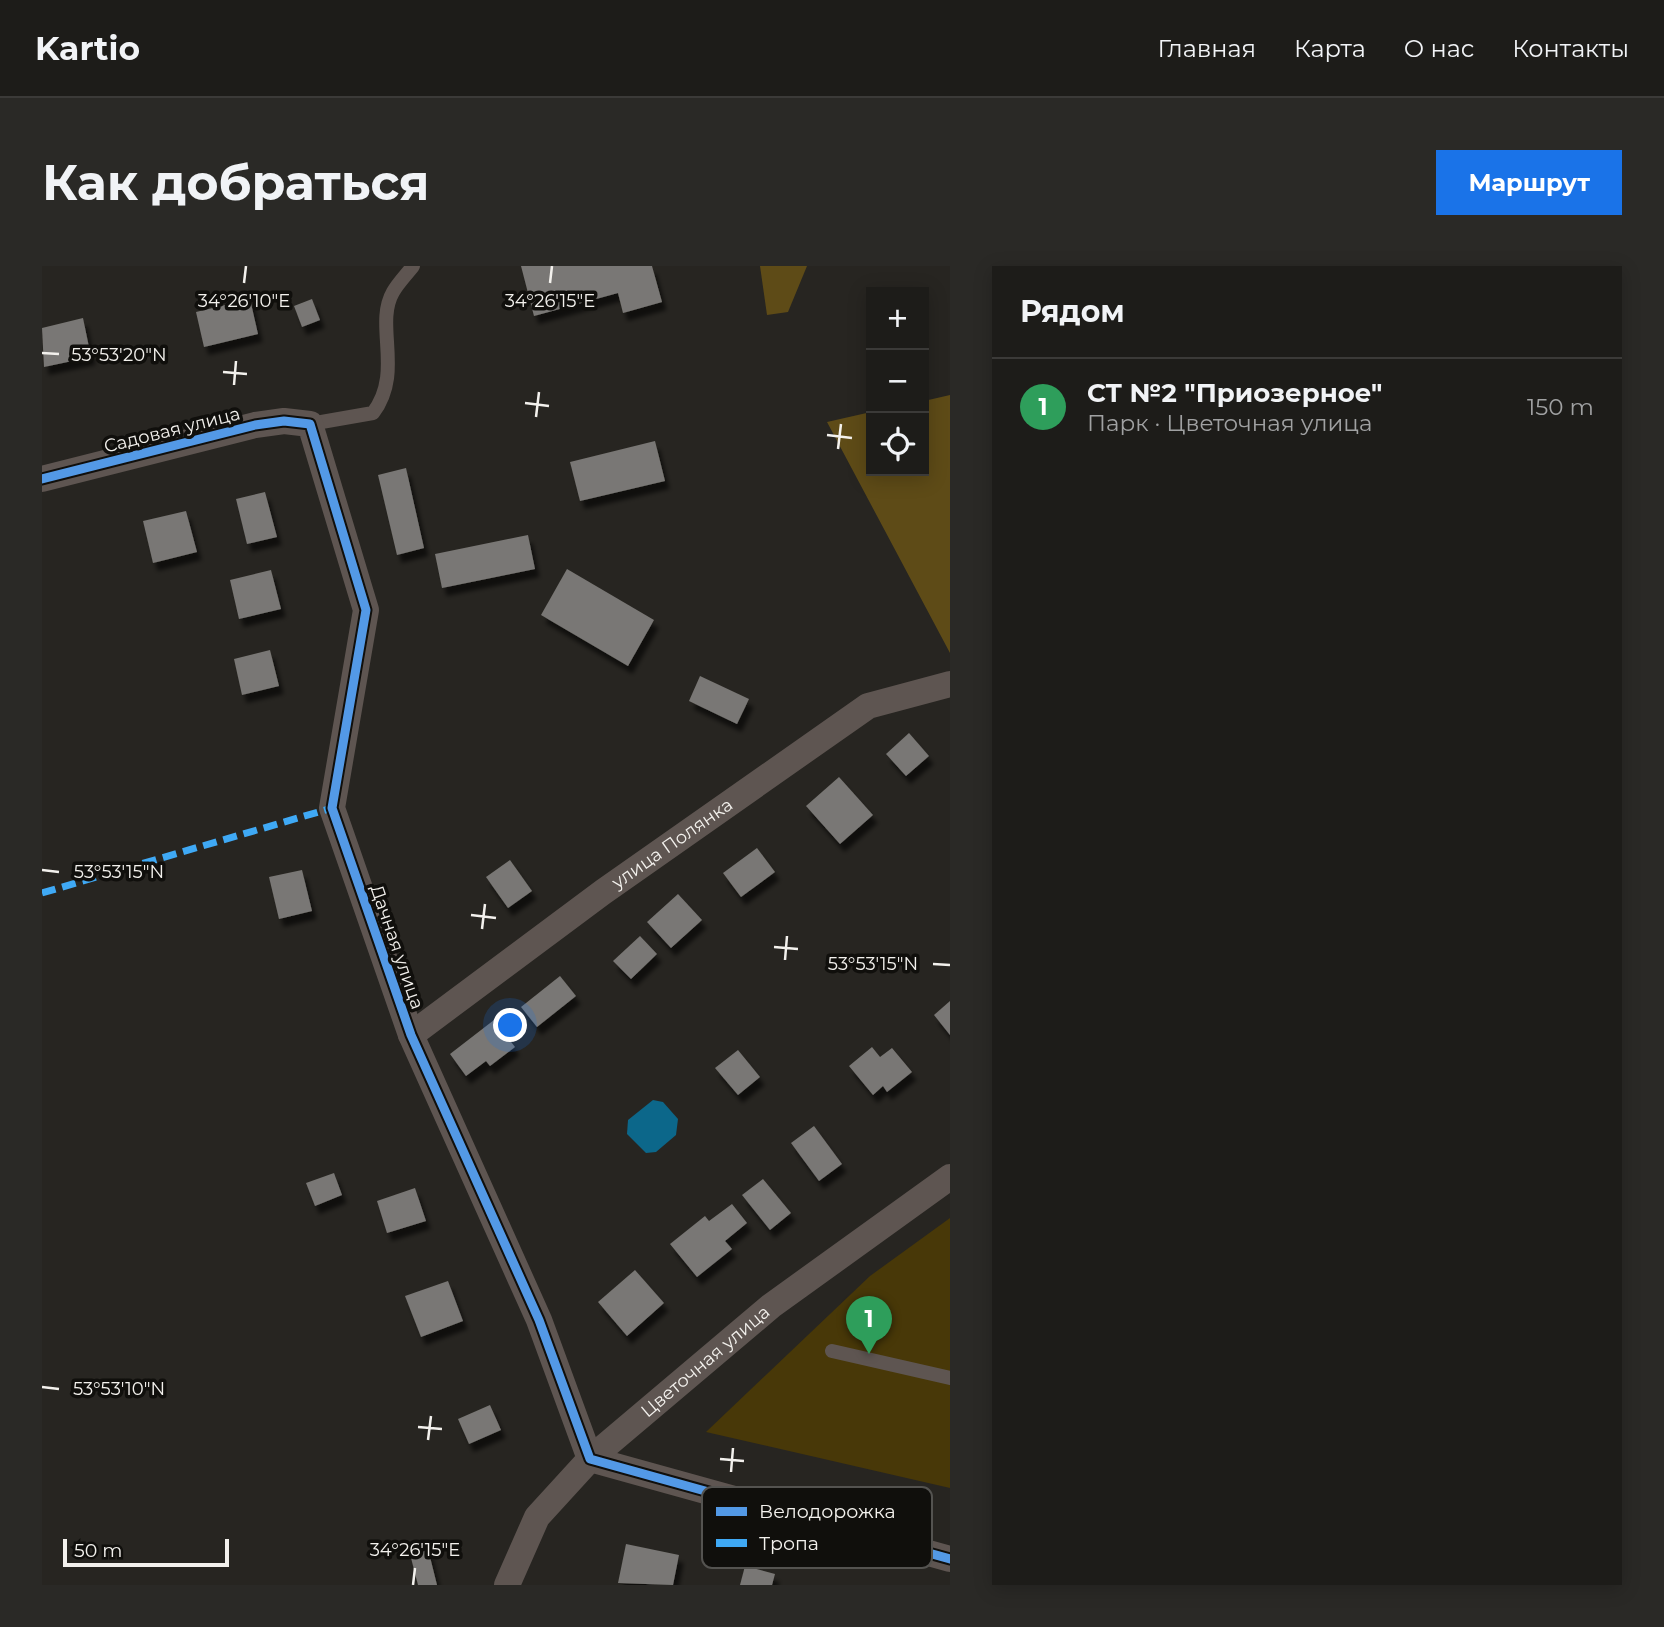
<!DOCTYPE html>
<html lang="ru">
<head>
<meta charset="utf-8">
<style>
  :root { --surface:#1d1c19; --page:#2a2926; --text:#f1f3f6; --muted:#a0a1a2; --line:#3b3a38; --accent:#1a73e8 }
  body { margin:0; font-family:Montserrat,sans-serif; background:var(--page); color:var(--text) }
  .controls { position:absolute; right:21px; top:21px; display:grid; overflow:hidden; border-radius:0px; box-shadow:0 4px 18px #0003 }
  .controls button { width:63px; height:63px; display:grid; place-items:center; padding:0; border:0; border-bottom:2px solid var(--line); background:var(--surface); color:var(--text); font:35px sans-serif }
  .scale { position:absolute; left:21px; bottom:18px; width:166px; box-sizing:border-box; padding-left:7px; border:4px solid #f3f1ed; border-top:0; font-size:19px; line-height:24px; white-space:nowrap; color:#f3f1ed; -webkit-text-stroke:5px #100f0c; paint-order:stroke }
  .you { position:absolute; left:469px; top:760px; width:24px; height:24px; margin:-18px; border:5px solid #fff; border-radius:50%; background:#1a73e8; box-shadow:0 0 0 10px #1a73e833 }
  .badge { display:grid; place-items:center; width:46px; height:46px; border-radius:50%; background:var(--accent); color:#fff; font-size:23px; font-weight:700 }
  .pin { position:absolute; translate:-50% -58px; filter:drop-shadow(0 2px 4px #0008) }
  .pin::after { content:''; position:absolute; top:37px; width:24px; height:21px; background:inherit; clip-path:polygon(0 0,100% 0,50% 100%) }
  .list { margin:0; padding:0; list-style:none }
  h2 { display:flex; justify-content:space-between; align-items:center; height:91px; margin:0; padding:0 28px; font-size:30px }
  h2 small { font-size:23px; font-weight:400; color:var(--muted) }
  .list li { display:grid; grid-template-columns:46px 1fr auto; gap:21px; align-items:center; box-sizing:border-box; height:98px; padding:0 28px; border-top:2px solid var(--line) }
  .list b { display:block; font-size:26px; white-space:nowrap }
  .list p { margin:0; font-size:23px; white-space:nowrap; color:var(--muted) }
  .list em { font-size:23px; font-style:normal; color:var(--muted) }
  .icon { flex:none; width:38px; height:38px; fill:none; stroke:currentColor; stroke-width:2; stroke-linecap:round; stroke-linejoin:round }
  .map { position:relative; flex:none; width:908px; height:1319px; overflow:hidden; border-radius:0px }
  header { display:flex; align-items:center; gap:42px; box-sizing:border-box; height:98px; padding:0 35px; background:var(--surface); border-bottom:2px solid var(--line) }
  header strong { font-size:33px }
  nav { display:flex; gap:38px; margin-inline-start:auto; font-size:24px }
  .intro { display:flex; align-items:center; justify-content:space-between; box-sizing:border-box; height:168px; padding:0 42px }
  h1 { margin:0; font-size:49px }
  .button { padding:18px 32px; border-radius:0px; background:var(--accent); color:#fff; font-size:24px; font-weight:700 }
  main { display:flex; gap:42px; padding:0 42px }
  aside { flex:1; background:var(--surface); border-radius:0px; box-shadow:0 4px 18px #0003 }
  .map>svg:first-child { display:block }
  .green { fill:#483808 }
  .forest { fill:#5e4b17 }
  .water { fill:#0c678a }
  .building { fill:#797774; filter:url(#shadow) }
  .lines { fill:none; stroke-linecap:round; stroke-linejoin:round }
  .service { stroke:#5e5551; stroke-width:14 }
  .minor { stroke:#5e5551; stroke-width:26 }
  .quiet { stroke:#3fa9f5; stroke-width:7; stroke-dasharray:14 7; stroke-linecap:butt }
  .cycleway-casing { stroke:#100f0c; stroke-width:13 }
  .cycleway { stroke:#5399e6; stroke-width:9 }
  .ticks { fill:none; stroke:#f3f1ed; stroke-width:2.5 }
  .labels { text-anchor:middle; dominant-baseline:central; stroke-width:7; stroke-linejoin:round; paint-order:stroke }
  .street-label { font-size:18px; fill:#f3f1ed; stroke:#100f0c }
  .key { fill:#100f0c; stroke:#545350; stroke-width:2 }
  .key-label { font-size:19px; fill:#f3f1ed }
  .ticks-label { font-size:18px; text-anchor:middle; fill:#f3f1ed; stroke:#100f0c; stroke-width:7; stroke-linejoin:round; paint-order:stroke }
</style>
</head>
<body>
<header>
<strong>Kartio</strong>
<nav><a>Главная</a><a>Карта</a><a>О нас</a><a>Контакты</a></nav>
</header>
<div class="intro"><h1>Как добраться</h1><a class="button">Маршрут</a></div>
<main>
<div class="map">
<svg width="908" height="1319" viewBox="0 0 908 1319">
  <defs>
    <filter id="shadow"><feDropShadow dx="4.5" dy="8" stdDeviation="2" flood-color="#0009"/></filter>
  </defs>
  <rect width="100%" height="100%" fill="#272521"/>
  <path class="green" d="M 908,952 L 908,1222 L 664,1166 L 828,1010 Z"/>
  <g class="forest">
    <path d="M 718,0 L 765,0 L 746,46 L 725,49 Z"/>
    <path d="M 908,129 L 908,387 L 785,156 L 829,146 L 829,205 L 882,205 L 882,135 Z"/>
  </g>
  <path class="water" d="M 611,834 L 621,836 L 636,853 L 634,869 L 614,886 L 604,887 L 585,868 L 586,854 Z"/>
  <g class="building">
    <path d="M 479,0 L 610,0 L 620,36 L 581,47 L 576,27 L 492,50 Z"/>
    <path d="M 208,33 L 216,68 L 162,81 L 154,46 Z"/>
    <path d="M 270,33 L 278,54 L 260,61 L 252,40 Z"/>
    <path d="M 41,52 L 49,91 L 2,101 L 0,62 Z"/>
    <path d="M 613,175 L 623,215 L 538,235 L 528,196 Z"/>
    <path d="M 364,202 L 382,282 L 355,289 L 336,209 Z"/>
    <path d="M 223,226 L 235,271 L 205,278 L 194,233 Z"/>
    <path d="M 144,245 L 155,286 L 111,297 L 101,255 Z"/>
    <path d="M 486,269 L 493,303 L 400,322 L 393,288 Z"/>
    <path d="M 525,303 L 612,354 L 586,400 L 499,349 Z"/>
    <path d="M 229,304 L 239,343 L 197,353 L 188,314 Z"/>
    <path d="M 228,384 L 237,420 L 200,429 L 192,393 Z"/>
    <path d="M 658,410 L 707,433 L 695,458 L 647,435 Z"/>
    <path d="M 867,467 L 887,490 L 864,510 L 844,488 Z"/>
    <path d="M 797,511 L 831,549 L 798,578 L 764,540 Z"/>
    <path d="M 715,582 L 733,606 L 699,631 L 681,607 Z"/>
    <path d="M 468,594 L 490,625 L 466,642 L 444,611 Z"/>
    <path d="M 260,604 L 270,645 L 237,653 L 227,611 Z"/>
    <path d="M 636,628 L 660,654 L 629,682 L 605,656 Z"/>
    <path d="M 598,670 L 615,688 L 589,713 L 571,695 Z"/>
    <path d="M 518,710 L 534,730 L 495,761 L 479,741 Z"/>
    <path d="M 908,735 L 908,769 L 892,749 Z"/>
    <path d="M 452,754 L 473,781 L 448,800 L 444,795 L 424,810 L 408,788 Z"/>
    <path d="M 830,781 L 838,791 L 850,782 L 870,806 L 845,826 L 841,820 L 831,829 L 807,800 Z"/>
    <path d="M 696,784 L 718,811 L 696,829 L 673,802 Z"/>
    <path d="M 772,860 L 800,898 L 777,915 L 749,877 Z"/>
    <path d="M 292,907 L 300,929 L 273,940 L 264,917 Z"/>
    <path d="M 721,913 L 749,947 L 728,964 L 700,929 Z"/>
    <path d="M 373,922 L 384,955 L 345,967 L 335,935 Z"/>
    <path d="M 690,938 L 705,957 L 683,975 L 690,983 L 655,1011 L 628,978 L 663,950 L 667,955 Z"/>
    <path d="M 593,1004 L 622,1037 L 585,1070 L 556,1036 Z"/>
    <path d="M 406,1015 L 421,1055 L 379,1071 L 363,1030 Z"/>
    <path d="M 448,1139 L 459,1164 L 427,1178 L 416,1153 Z"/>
    <path d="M 584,1278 L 637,1289 L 631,1319 L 576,1317 Z"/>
    <path d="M 386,1283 L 395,1319 L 376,1319 L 368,1288 Z"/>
    <path d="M 703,1300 L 733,1308 L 730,1319 L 698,1319 Z"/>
  </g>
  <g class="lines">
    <g class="service">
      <path d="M 268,158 L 331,147 C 362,106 332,59 351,26 C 356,17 365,8 371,0"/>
      <path d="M 790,1085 L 908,1112"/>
    </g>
    <g class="minor">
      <path d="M 0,213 L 213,159 L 242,155 L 268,158 L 324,344 L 290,542 L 369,769 L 497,1054 L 548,1193 L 908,1293"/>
      <path id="s1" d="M 369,769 L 561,626 L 826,440 L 908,418"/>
      <path id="s2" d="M 465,1319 L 495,1251 L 548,1193 L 729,1040 L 908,911"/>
    </g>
    <path class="quiet" d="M 0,627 L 290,542"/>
    <defs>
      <path id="cycleway" d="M 0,213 L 213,159 L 242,155 L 268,158 L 324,344 L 290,542 L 369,769 L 497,1054 L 548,1193 L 908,1293"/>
    </defs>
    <use href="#cycleway" class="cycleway-casing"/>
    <use href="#cycleway" class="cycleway"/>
  </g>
  <path class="ticks" d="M 202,17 L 204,0M 508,17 L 510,0M 0,87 L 17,88M 181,106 L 205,108M 192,119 L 194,95M 483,137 L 507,140M 494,151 L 497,126M 785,169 L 810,172M 796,183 L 799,158M 0,604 L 17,606M 429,649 L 454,652M 440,663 L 443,638M 732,681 L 756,683M 743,694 L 745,670M 891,698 L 908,699M 0,1121 L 17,1123M 376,1161 L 400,1163M 386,1174 L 389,1150M 678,1193 L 702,1195M 689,1206 L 691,1182M 371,1319 L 373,1302"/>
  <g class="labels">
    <g class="street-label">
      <text transform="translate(130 164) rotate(-14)">Садовая улица</text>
      <text stroke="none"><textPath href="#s1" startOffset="324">улица Полянка</textPath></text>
      <text transform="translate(355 681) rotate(71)">Дачная улица</text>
      <text stroke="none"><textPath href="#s2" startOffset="304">Цветочная улица</textPath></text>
    </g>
  </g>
  <rect x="660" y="1221" width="230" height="81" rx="10" class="key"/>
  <rect x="674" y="1241" width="31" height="9" fill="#5399e6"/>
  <rect x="674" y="1273" width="31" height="8" fill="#3fa9f5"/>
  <g class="key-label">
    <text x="717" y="1252">Велодорожка</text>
    <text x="717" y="1284">Тропа</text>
  </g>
  <g class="ticks-label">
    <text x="202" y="41">34°26'10"E</text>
    <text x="508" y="41">34°26'15"E</text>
    <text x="77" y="95">53°53'20"N</text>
    <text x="77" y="612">53°53'15"N</text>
    <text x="831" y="704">53°53'15"N</text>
    <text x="77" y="1129">53°53'10"N</text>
    <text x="373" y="1290">34°26'15"E</text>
  </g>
</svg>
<div class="controls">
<button>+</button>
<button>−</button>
<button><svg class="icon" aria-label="locate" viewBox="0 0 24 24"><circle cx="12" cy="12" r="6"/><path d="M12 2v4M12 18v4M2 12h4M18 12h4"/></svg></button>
</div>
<div class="scale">50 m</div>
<div class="you"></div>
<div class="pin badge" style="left:827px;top:1088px;background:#2e9e5b">1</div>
</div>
<aside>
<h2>Рядом<small></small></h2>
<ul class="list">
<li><span class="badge" style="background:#2e9e5b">1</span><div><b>СТ №2 &quot;Приозерное&quot;</b><p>Парк · Цветочная улица</p></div><em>150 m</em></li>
</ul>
</aside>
</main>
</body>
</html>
